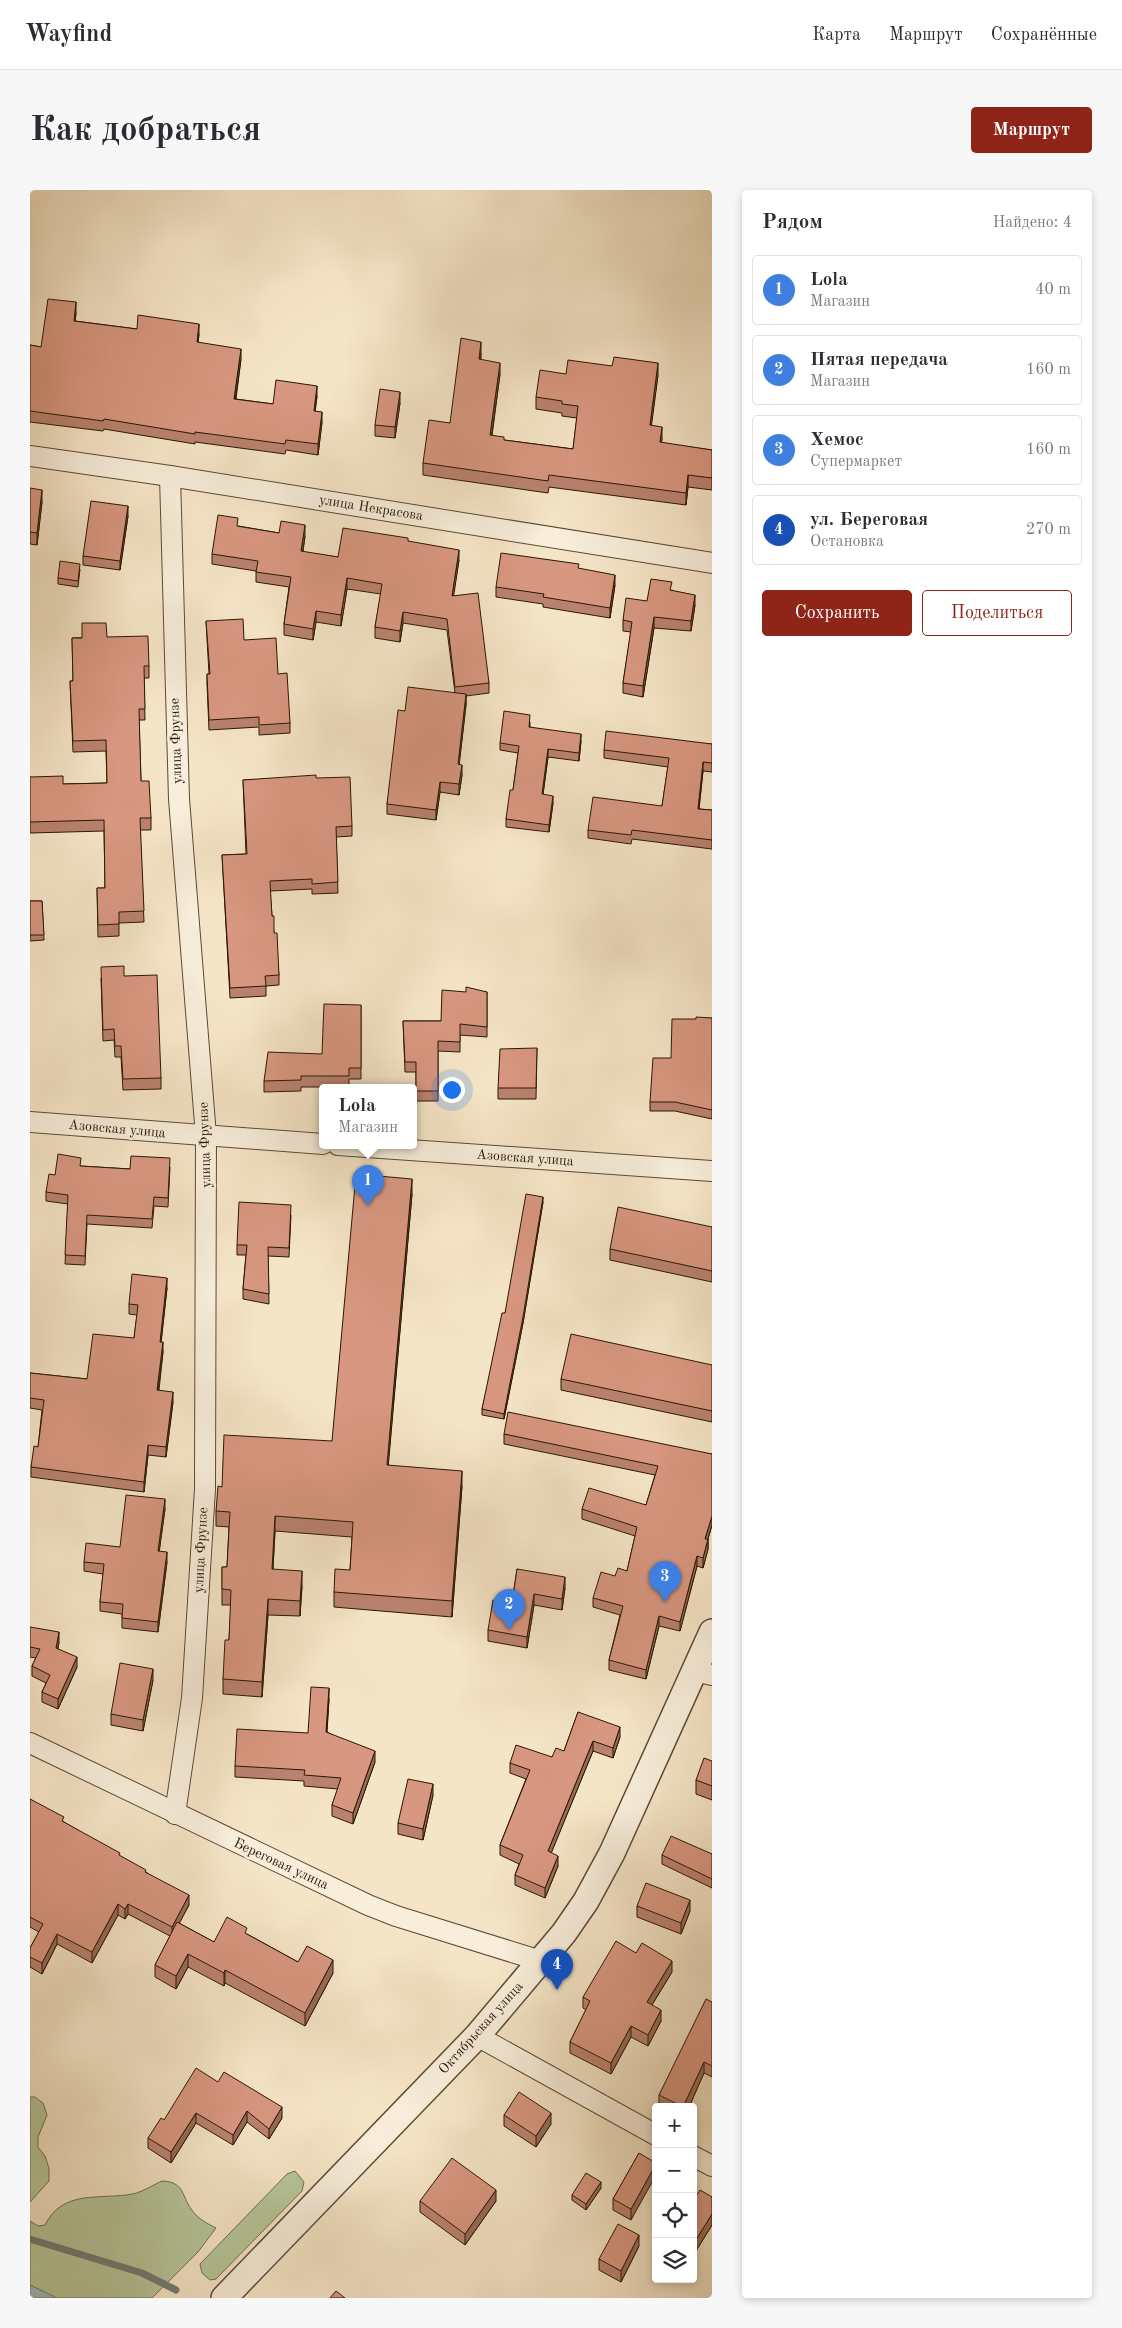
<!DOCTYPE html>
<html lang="ru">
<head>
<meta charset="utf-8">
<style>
  :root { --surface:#fff; --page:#f7f7f7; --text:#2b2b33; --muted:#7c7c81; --line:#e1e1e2; --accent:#8f2418 }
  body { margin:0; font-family:"Old Standard TT",serif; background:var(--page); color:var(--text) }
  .controls { position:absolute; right:15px; bottom:15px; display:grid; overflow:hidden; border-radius:5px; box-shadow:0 2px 8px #0003 }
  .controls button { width:45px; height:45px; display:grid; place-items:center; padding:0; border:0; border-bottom:1px solid var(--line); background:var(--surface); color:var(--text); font:25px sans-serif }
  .you { position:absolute; left:421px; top:899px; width:18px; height:18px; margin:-12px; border:4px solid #fff; border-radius:50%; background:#1a73e8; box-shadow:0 0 0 8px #1a73e833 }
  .badge { display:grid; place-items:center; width:32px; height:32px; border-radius:50%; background:var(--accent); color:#fff; font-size:16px; font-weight:700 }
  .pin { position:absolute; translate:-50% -41px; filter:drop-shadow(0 1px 2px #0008) }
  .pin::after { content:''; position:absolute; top:26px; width:18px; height:15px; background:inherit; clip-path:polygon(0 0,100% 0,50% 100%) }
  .popup { position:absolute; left:289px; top:894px; width:98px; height:65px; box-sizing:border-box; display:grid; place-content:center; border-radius:5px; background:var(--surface); filter:drop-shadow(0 1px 4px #0005); font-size:16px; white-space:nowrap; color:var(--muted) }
  .popup b { font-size:19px; color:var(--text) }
  .popup::after { content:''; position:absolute; left:50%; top:100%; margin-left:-10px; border:10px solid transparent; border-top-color:var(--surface) }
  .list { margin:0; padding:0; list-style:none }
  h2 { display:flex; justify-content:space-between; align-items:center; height:65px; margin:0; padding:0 20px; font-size:21px }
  h2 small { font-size:16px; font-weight:400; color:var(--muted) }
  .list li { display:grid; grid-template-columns:32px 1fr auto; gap:15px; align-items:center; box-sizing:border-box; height:70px; margin:0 10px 10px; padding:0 10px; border:1px solid var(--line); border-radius:5px }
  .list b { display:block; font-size:19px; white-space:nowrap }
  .list p { margin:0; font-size:16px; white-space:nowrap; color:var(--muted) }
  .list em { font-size:16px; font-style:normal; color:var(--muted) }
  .actions { display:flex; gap:10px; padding:15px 20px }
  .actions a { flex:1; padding:11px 0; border:1px solid var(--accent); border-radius:5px; text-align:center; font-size:18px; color:var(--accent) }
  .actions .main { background:var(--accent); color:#fff }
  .icon { flex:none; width:28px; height:28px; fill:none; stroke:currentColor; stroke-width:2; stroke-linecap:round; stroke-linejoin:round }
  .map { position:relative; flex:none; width:682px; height:2108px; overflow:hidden; border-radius:5px }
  header { display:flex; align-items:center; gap:30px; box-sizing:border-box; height:70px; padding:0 25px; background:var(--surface); border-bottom:1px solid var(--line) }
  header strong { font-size:24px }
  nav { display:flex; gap:28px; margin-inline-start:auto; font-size:18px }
  .intro { display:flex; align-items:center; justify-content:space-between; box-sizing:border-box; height:120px; padding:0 30px }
  h1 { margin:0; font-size:35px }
  .button { padding:12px 22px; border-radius:5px; background:var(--accent); color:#fff; font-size:18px; font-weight:700 }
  main { display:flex; gap:30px; padding:0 30px }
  aside { flex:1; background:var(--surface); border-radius:5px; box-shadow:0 2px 8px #0003 }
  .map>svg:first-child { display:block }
  .green { fill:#b6c69a; stroke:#706e4e }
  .water { fill:#a0bdbf; stroke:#717b73 }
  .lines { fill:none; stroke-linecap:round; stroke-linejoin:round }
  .stream { stroke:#717b73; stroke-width:7 }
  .minor-casing { stroke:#5d4a33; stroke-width:22 }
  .tertiary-casing { stroke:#5d4a33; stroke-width:28 }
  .minor { stroke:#f8eedb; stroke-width:20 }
  .tertiary { stroke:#f8eedb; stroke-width:25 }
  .wall { fill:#ba826e; stroke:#2a1702 }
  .shaded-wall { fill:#976a5a; stroke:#2a1702 }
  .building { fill:#d89780; stroke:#2a1702 }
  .labels { text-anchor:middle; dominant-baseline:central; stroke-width:5; stroke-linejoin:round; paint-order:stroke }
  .street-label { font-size:14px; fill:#2a1702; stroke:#f8eedb }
</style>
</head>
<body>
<header>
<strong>Wayfind</strong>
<nav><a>Карта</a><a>Маршрут</a><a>Сохранённые</a></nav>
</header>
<div class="intro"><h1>Как добраться</h1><a class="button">Маршрут</a></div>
<main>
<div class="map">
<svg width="682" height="2108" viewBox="0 0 682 2108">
  <rect width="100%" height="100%" fill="#f5e5c7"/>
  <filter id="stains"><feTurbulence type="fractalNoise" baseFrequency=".004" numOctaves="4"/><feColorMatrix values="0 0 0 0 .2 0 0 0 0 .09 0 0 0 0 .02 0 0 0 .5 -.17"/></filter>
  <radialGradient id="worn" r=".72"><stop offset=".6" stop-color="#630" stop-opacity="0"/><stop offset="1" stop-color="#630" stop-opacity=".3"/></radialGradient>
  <g class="green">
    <path d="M 0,1907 L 5,1907 L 13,1913 L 17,1925 L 8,1947 L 8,1957 L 15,1966 L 19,1978 L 19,1991 L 0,2012 Z"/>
    <path d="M 265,1981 L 274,1992 L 272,2001 L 186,2089 L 180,2090 L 172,2083 L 170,2074 L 257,1984 Z"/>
    <path d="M 132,1991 C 154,1992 151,2004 161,2019 C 167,2028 176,2033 186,2038 L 168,2062 L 122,2108 L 26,2108 L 0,2095 L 0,2031 L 8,2036 L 15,2035 C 33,1999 69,2010 103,2004 C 112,2002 123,1995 132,1991 Z"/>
  </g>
  <path class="water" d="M 0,2095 L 25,2107 L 26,2108 L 0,2108 Z"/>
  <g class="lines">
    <path class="stream" d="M 0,2049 L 112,2083 L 146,2100"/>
    <defs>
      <g id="minor">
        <path d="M 0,266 L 140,286 L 682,373"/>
        <path d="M 140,286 L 149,609 L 176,946 L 175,1299 L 162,1508 L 145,1624"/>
        <path d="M 0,932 L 293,954"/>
        <path d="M 308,955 L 682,981"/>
        <path d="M 665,1481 L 682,1485"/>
        <path d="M 0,1553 L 338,1715 L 366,1726 L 511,1771"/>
        <path d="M 447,1846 L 626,1945"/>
        <path d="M 663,1966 L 682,1976"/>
      </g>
      <path id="tertiary" d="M 194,2108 L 447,1846 L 534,1743 L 556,1711 L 582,1663 L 682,1442"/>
    </defs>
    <use href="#minor" class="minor-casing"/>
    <use href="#tertiary" class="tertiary-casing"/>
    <use href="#minor" class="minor"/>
    <use href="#tertiary" class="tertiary"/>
  </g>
  <g class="wall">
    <path d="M 46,123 L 45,131 L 107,139 L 169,144 L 168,153 L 211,169 L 206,209 L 243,214 L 287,206 L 285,221 L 292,232 L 288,265 L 256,260 L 255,264 L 165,252 L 165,254 L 74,239 L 73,241 L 0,232 L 0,155 L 11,157 Z"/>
    <path d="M 451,163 L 451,170 L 470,184 L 462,246 L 474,250 L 543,259 L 547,228 L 532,226 L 532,223 L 506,219 L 506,207 L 536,184 L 628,185 L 621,235 L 632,249 L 631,253 L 682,260 L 682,300 L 658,297 L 656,315 L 519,297 L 518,303 L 393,285 L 393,273 L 420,233 Z"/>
    <path d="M 370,213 L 365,248 L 345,246 L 345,235 Z"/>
    <path d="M 0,298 L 12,312 L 7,355 L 0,354 Z"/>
    <path d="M 98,326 L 90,380 L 53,375 L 53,366 Z"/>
    <path d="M 208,336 L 249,343 L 275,346 L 273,362 L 308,367 L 378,351 L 429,370 L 423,406 L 459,493 L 459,503 L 436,506 L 436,515 L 429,574 L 432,585 L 429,605 L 410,602 L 406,630 L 357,624 L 357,614 L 375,521 L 425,503 L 417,440 L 373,433 L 370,452 L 345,448 L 345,437 L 351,404 L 317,399 L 311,436 L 286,432 L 283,450 L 254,445 L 254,434 L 259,397 L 226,392 L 226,381 L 182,374 L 182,364 Z"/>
    <path d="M 50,379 L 48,397 L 28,394 L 28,388 Z"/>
    <path d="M 549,379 L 585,395 L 580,428 L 513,417 L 513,414 L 466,407 L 466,397 Z"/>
    <path d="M 642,400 L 665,415 L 661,441 L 624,438 L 613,507 L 593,503 L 593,493 L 601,442 L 593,441 L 593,430 L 617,411 Z"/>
    <path d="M 176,431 L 214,450 L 248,484 L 260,533 L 260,543 L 229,545 L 229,537 L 179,540 L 177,494 L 177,484 L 179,484 Z"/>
    <path d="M 77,447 L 119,476 L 119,488 L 114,488 L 115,530 L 109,530 L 111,591 L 121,628 L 121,640 L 110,640 L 114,732 L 89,733 L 89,746 L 68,747 L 67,698 L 75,698 L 74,641 L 0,643 L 0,587 L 33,594 L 77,593 L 76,561 L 43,562 L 40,491 L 43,491 L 42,448 Z"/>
    <path d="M 500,532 L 500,537 L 551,551 L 549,571 L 518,567 L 513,604 L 523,613 L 519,642 L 476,637 L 476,629 L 483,600 L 488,563 L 470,560 L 470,553 Z"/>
    <path d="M 682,554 L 682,582 L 673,581 L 669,619 L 682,620 L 682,659 L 602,649 L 601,654 L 558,648 L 558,640 L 632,616 L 638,577 L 574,568 L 574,560 Z"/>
    <path d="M 286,588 L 322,636 L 322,646 L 306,647 L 308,703 L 282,704 L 282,699 L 240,701 L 242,726 L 249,785 L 249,795 L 236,796 L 236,806 L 200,808 L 192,665 L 216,664 L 213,590 Z"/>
    <path d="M 0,711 L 12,711 L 14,750 L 0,751 Z"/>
    <path d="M 94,786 L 131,888 L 131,899 L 93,900 L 91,867 L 85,867 L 84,850 L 73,851 L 71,788 Z"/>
    <path d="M 436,802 L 457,802 L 457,847 L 430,845 L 430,862 L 408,861 L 408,911 L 386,911 L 386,882 L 375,882 L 373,831 L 411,831 Z"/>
    <path d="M 331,815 L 331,889 L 319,889 L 319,897 L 271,897 L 271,901 L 234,902 L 234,891 L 292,864 Z"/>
    <path d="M 682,828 L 682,929 L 645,921 L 620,921 L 620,912 L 641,868 L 666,829 Z"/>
    <path d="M 507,858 L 506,909 L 468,909 L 468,898 Z"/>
    <path d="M 51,976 L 100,979 L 140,977 L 138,1017 L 124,1016 L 122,1038 L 57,1034 L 55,1075 L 35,1074 L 38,1014 L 16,1011 L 16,1002 L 25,985 Z"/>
    <path d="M 382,1004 L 358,1275 L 432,1296 L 422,1427 L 304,1417 L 304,1402 L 320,1380 L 322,1347 L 245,1341 L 243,1379 L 272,1396 L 270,1426 L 238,1425 L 232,1507 L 193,1504 L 193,1489 L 199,1450 L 201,1415 L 192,1415 L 192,1377 L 197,1377 L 199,1337 L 186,1336 L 186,1321 L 192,1297 L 302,1251 Z"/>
    <path d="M 513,1012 L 493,1133 L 474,1229 L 452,1225 L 452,1219 L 475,1123 Z"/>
    <path d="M 261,1025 L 259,1067 L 238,1066 L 239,1114 L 213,1109 L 213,1099 L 216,1065 L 207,1065 L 207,1055 Z"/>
    <path d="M 682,1037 L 682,1092 L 580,1070 L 580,1059 Z"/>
    <path d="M 137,1098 L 131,1152 L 133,1162 L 129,1200 L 143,1212 L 136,1267 L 118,1265 L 114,1302 L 1,1287 L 1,1277 L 8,1257 L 12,1220 L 0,1218 L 0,1183 L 57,1189 L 104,1148 L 107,1125 L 99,1124 L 99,1114 Z"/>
    <path d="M 682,1175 L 682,1232 L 531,1200 L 531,1189 Z"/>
    <path d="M 474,1244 L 682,1264 L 682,1335 L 678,1349 L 678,1359 L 673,1378 L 667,1376 L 650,1441 L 629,1436 L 616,1489 L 579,1480 L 579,1470 L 590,1425 L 563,1417 L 563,1408 L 585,1386 L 597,1381 L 605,1346 L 552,1329 L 552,1319 L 616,1315 L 625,1285 L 474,1254 Z"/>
    <path d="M 135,1319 L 129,1361 L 137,1372 L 128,1442 L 92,1438 L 92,1424 L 70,1421 L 70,1412 L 73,1384 L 54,1381 L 54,1372 L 90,1357 Z"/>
    <path d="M 487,1379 L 535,1398 L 532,1420 L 504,1415 L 497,1458 L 458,1451 L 458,1440 L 482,1413 Z"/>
    <path d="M 0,1437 L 29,1452 L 28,1459 L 47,1477 L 28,1519 L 12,1512 L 12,1502 L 16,1493 L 2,1486 L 2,1476 L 6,1468 L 0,1467 Z"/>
    <path d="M 123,1490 L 113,1541 L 81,1535 L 81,1524 Z"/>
    <path d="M 299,1509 L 297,1542 L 345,1572 L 323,1634 L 302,1626 L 302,1615 L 308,1599 L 274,1596 L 274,1591 L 205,1587 L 205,1576 L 278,1543 Z"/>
    <path d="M 548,1522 L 590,1547 L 583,1568 L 563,1561 L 521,1663 L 528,1676 L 515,1708 L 485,1695 L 485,1685 L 489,1674 L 470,1665 L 470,1655 L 496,1589 L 480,1583 L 480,1573 L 522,1567 L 534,1561 Z"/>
    <path d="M 682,1571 L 682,1610 L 666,1604 L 666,1590 Z"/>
    <path d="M 403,1605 L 393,1650 L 368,1644 L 368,1633 Z"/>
    <path d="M 0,1609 L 34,1632 L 116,1682 L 159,1715 L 149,1733 L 184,1752 L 217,1744 L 268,1772 L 303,1783 L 275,1836 L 195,1793 L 194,1796 L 158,1777 L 146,1799 L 125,1787 L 125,1775 L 140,1746 L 98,1724 L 95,1729 L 88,1725 L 62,1773 L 27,1754 L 12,1784 L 0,1777 L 0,1758 L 9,1742 L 0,1737 Z"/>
    <path d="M 682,1664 L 682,1698 L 632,1674 L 632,1665 Z"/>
    <path d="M 607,1716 L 660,1721 L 651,1744 L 607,1727 Z"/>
    <path d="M 606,1763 L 642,1782 L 622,1815 L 631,1831 L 618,1856 L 601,1847 L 581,1884 L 540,1863 L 540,1852 L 556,1820 L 553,1818 L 553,1807 Z"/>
    <path d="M 682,1812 L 682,1887 L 674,1883 L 659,1917 L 629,1916 L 629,1905 Z"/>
    <path d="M 188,1892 L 252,1928 L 239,1949 L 217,1932 L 203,1955 L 166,1933 L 141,1973 L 118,1958 L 118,1948 L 134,1930 Z"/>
    <path d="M 474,1925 L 521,1934 L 506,1957 L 474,1936 Z"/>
    <path d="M 609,1963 L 601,2030 L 583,2020 L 583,2009 Z"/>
    <path d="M 571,1998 L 556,2020 L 542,2010 L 542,2005 Z"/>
    <path d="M 682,2007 L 682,2035 L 664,2064 L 663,2064 L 663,2011 Z"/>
    <path d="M 390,2011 L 466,2011 L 435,2055 L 390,2022 Z"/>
    <path d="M 609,2056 L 591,2092 L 569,2080 L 569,2069 Z"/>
  </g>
  <g class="shaded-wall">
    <path d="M 46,112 L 46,123 L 44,141 L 44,131 Z"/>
    <path d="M 169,134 L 169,144 L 167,163 L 167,152 Z"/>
    <path d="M 451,152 L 451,163 L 449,181 L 449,169 Z"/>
    <path d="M 211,159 L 211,169 L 204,219 L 204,209 Z"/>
    <path d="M 470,173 L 470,184 L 460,257 L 460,245 Z"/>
    <path d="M 628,173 L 628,185 L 620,247 L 620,235 Z"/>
    <path d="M 287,196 L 287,206 L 284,231 L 284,221 Z"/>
    <path d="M 370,202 L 370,213 L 365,248 L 365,237 Z"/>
    <path d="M 292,222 L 292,232 L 288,265 L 288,254 Z"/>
    <path d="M 632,237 L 632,249 L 630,264 L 630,252 Z"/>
    <path d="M 658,285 L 658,297 L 656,315 L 656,303 Z"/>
    <path d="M 12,300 L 12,312 L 7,355 L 7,343 Z"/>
    <path d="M 98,316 L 98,326 L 90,380 L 90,371 Z"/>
    <path d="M 275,335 L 275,346 L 271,372 L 271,361 Z"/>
    <path d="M 429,360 L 429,370 L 422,417 L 422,406 Z"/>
    <path d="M 585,385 L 585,395 L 580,428 L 580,418 Z"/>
    <path d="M 317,388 L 317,399 L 311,436 L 311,425 Z"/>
    <path d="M 665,405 L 665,415 L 661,441 L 661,431 Z"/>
    <path d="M 286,421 L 286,432 L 283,450 L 283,439 Z"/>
    <path d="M 373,422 L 373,433 L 370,452 L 370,441 Z"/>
    <path d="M 624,427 L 624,438 L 613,507 L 613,496 Z"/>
    <path d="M 436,504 L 436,515 L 428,585 L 428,574 Z"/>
    <path d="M 551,544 L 551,551 L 549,571 L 549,563 Z"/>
    <path d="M 518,559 L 518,567 L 512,612 L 512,604 Z"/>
    <path d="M 673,572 L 673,581 L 668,627 L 668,619 Z"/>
    <path d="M 432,575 L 432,585 L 429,605 L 429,594 Z"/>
    <path d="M 410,592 L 410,602 L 406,630 L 406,620 Z"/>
    <path d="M 523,606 L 523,613 L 519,642 L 519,635 Z"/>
    <path d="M 382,989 L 382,1004 L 357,1290 L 357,1275 Z"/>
    <path d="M 513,1007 L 513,1012 L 493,1133 L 474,1229 L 474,1224 Z"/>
    <path d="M 137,1088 L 137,1098 L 130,1162 L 130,1152 Z"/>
    <path d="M 133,1152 L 133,1162 L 127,1210 L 127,1200 Z"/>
    <path d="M 143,1202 L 143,1212 L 136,1267 L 136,1257 Z"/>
    <path d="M 118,1255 L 118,1265 L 114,1302 L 114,1292 Z"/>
    <path d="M 432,1281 L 432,1296 L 422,1427 L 422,1411 Z"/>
    <path d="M 135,1309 L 135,1319 L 128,1371 L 128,1361 Z"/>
    <path d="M 245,1326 L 245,1341 L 242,1394 L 242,1379 Z"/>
    <path d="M 682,1326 L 682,1335 L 675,1358 L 675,1349 Z"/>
    <path d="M 678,1349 L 678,1359 L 673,1378 L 673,1368 Z"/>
    <path d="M 137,1362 L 137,1372 L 128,1442 L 128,1432 Z"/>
    <path d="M 667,1366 L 667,1376 L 650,1441 L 650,1432 Z"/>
    <path d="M 272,1381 L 272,1396 L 270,1426 L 270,1411 Z"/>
    <path d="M 535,1387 L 535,1398 L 532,1420 L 532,1409 Z"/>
    <path d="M 504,1404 L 504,1415 L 497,1458 L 497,1447 Z"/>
    <path d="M 238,1409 L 238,1425 L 232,1507 L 232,1492 Z"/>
    <path d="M 629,1426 L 629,1436 L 616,1489 L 616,1480 Z"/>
    <path d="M 29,1442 L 29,1452 L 26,1468 L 26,1458 Z"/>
    <path d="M 47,1467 L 47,1477 L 28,1519 L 28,1509 Z"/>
    <path d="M 123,1479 L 123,1490 L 113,1541 L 113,1530 Z"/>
    <path d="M 299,1498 L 299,1509 L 296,1553 L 296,1542 Z"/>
    <path d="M 590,1537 L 590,1547 L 583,1568 L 583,1558 Z"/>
    <path d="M 563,1551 L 563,1561 L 518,1671 L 518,1661 Z"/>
    <path d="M 345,1561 L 345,1572 L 323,1634 L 323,1623 Z"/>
    <path d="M 403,1594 L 403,1605 L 393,1650 L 393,1639 Z"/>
    <path d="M 528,1666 L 528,1676 L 515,1708 L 515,1698 Z"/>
    <path d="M 159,1705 L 159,1715 L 142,1747 L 142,1737 Z"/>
    <path d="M 660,1710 L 660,1721 L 651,1744 L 651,1733 Z"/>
    <path d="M 88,1714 L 88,1725 L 62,1773 L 62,1762 Z"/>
    <path d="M 98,1714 L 98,1724 L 95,1729 L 95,1719 Z"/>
    <path d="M 27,1744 L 27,1754 L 12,1784 L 12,1773 Z"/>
    <path d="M 158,1764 L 158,1777 L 146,1799 L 146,1786 Z"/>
    <path d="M 303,1770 L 303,1783 L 275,1836 L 275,1823 Z"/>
    <path d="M 642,1771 L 642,1782 L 617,1823 L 617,1812 Z"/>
    <path d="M 195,1780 L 195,1793 L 194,1796 L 194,1783 Z"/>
    <path d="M 631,1820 L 631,1831 L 618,1856 L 618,1845 Z"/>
    <path d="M 601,1836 L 601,1847 L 581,1884 L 581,1873 Z"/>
    <path d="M 674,1872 L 674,1883 L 659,1917 L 653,1917 Z"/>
    <path d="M 252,1917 L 252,1928 L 239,1949 L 239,1939 Z"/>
    <path d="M 217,1921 L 217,1932 L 203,1955 L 203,1945 Z"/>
    <path d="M 166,1923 L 166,1933 L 141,1973 L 141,1962 Z"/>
    <path d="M 521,1923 L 521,1934 L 506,1957 L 506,1946 Z"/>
    <path d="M 626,1974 L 626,1985 L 601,2030 L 601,2019 Z"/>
    <path d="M 571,1992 L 571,1998 L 556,2020 L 556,2014 Z"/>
    <path d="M 466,2000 L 466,2011 L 435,2055 L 435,2044 Z"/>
    <path d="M 682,2024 L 682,2035 L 664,2064 L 664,2053 Z"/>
    <path d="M 609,2045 L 609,2056 L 591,2092 L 591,2081 Z"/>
  </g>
  <g class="building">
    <path d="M 18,109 L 46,112 L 44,131 L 107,139 L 108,125 L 169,134 L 167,152 L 211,159 L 204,209 L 243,214 L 246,190 L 287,196 L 284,221 L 292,222 L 288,254 L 256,250 L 255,254 L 165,242 L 165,244 L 74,229 L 73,231 L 0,221 L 0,155 L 11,157 Z"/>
    <path d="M 431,148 L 451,152 L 449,169 L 470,173 L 460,245 L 474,247 L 474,250 L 543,259 L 548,216 L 532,214 L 532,211 L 506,207 L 510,180 L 536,184 L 538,170 L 582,176 L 584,167 L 628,173 L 620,235 L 632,237 L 630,252 L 682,260 L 682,288 L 658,285 L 656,303 L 519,285 L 518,291 L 393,273 L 399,230 L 420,233 Z"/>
    <path d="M 350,199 L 370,202 L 365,237 L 345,235 Z"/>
    <path d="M 0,298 L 12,300 L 7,343 L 0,342 Z"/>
    <path d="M 61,311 L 98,316 L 90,371 L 53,366 Z"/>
    <path d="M 188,325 L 208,328 L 207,336 L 249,343 L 251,331 L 275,335 L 271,361 L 308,367 L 313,338 L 378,348 L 378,351 L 429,360 L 422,406 L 448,403 L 459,493 L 425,497 L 417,429 L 373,422 L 370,441 L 345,437 L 352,394 L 317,388 L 311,425 L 286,421 L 283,439 L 254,434 L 261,387 L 226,382 L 228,371 L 182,364 Z"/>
    <path d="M 471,363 L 549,374 L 548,378 L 585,385 L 580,418 L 513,407 L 514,404 L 466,397 Z"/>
    <path d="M 30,371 L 50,374 L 48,391 L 28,388 Z"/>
    <path d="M 621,389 L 642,392 L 640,400 L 665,405 L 661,431 L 624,427 L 613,496 L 593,493 L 602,432 L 593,430 L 596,408 L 617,411 Z"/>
    <path d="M 213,429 L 214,450 L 246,448 L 248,484 L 257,483 L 260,533 L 229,535 L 229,527 L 179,530 L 177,484 L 180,484 L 176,431 Z"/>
    <path d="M 52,433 L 76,433 L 77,447 L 118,446 L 119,476 L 114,476 L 115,519 L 109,519 L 111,591 L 119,591 L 121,628 L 110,628 L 114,721 L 89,722 L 89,734 L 68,735 L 67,698 L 75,698 L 74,630 L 0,632 L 0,587 L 33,586 L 33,594 L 77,593 L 76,550 L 43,551 L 40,491 L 43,491 L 42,448 L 52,448 Z"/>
    <path d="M 378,497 L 436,504 L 428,574 L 432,575 L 429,594 L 410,592 L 406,620 L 357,614 L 368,520 L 375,521 Z"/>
    <path d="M 474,521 L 500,525 L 499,537 L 551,544 L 549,563 L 518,559 L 512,604 L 523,606 L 519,635 L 476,629 L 480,600 L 483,600 L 489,556 L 470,553 Z"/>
    <path d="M 576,541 L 682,554 L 682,573 L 673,572 L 668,619 L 682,620 L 682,650 L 602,640 L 601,645 L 558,640 L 563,607 L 632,616 L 639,568 L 574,560 Z"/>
    <path d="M 286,585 L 286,588 L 320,587 L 322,636 L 306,637 L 308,692 L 282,694 L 282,689 L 240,691 L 242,726 L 244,726 L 244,743 L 247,743 L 249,785 L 235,786 L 236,796 L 200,798 L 192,665 L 217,664 L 213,590 Z"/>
    <path d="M 0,711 L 12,711 L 14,745 L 0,745 Z"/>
    <path d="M 94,776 L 94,786 L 127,785 L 131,888 L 93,889 L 91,856 L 85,856 L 84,839 L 73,840 L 71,777 Z"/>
    <path d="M 436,797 L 457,802 L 457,837 L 430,834 L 430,852 L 408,851 L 408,901 L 386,901 L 386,872 L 375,872 L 373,831 L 411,831 L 412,800 L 436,802 Z"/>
    <path d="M 294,814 L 331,815 L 331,878 L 319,878 L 319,886 L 271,886 L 271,890 L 234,891 L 238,862 L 292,864 Z"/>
    <path d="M 666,827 L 682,828 L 682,920 L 645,912 L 620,912 L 623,868 L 641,868 L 642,829 L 666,829 Z"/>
    <path d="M 507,858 L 506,898 L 468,898 L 470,859 Z"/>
    <path d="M 28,964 L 51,968 L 50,976 L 100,979 L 101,966 L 140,968 L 138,1008 L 124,1007 L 122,1029 L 57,1025 L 55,1066 L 35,1065 L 38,1005 L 16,1002 L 19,984 L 25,985 Z"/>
    <path d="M 326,984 L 382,989 L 357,1275 L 432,1281 L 422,1411 L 304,1402 L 305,1379 L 320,1380 L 323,1332 L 245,1326 L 242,1379 L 272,1381 L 270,1411 L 238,1409 L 232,1492 L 193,1489 L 195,1450 L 199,1450 L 201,1400 L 192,1399 L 192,1377 L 197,1377 L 200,1322 L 186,1321 L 188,1296 L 192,1297 L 194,1245 L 302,1251 Z"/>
    <path d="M 496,1004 L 513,1007 L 493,1127 L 474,1224 L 452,1219 L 472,1123 L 475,1123 Z"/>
    <path d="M 209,1012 L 261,1015 L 259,1058 L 238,1057 L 239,1104 L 213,1099 L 217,1055 L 207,1055 Z"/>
    <path d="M 588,1017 L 682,1037 L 682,1081 L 580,1059 Z"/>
    <path d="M 102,1084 L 137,1088 L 130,1152 L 133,1152 L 127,1200 L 143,1202 L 136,1257 L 118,1255 L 114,1292 L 1,1277 L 4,1256 L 8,1257 L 14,1210 L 0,1208 L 0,1183 L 57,1189 L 63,1144 L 104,1148 L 108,1115 L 99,1114 Z"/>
    <path d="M 541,1144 L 682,1175 L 682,1221 L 531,1189 Z"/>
    <path d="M 478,1222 L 682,1264 L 682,1326 L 675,1349 L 678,1349 L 673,1368 L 667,1366 L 650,1432 L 629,1426 L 616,1480 L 579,1470 L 593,1416 L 563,1408 L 571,1382 L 585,1386 L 588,1378 L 597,1381 L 607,1337 L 552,1319 L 559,1298 L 616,1315 L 628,1276 L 474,1244 Z"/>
    <path d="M 96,1305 L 135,1309 L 128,1361 L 137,1362 L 128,1432 L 92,1428 L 93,1414 L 70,1412 L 74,1374 L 54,1372 L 56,1353 L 90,1357 Z"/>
    <path d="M 487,1379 L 535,1387 L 532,1409 L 504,1404 L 497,1447 L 458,1440 L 463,1410 L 482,1413 Z"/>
    <path d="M 0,1437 L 29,1442 L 26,1458 L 47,1467 L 28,1509 L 12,1502 L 20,1485 L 2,1476 L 10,1459 L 0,1457 Z"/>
    <path d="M 90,1473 L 123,1479 L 113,1530 L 81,1524 Z"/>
    <path d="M 281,1497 L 299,1498 L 296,1542 L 345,1561 L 323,1623 L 302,1615 L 311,1588 L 274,1585 L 275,1580 L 205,1576 L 207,1539 L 278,1543 Z"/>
    <path d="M 548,1522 L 590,1537 L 583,1558 L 563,1551 L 518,1661 L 528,1666 L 515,1698 L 485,1685 L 493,1665 L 470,1655 L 500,1580 L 480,1573 L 486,1555 L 522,1567 L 526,1558 L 534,1561 Z"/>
    <path d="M 674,1568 L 682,1571 L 682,1596 L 666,1590 Z"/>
    <path d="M 378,1589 L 403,1594 L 393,1639 L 368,1633 Z"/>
    <path d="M 0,1609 L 34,1627 L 32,1631 L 90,1663 L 89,1665 L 116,1680 L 115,1682 L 159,1705 L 142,1737 L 98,1714 L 95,1719 L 88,1714 L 62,1762 L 27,1744 L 12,1773 L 0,1767 L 0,1758 L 13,1734 L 0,1727 Z"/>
    <path d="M 641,1646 L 682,1664 L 682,1689 L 632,1665 Z"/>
    <path d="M 616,1693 L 660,1710 L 651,1733 L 607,1716 Z"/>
    <path d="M 197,1727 L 217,1738 L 215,1743 L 268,1772 L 277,1756 L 303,1770 L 275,1823 L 195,1780 L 194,1783 L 158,1764 L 146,1786 L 125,1775 L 147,1732 L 184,1752 Z"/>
    <path d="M 586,1751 L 606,1763 L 612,1753 L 642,1771 L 617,1812 L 631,1820 L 618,1845 L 601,1836 L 581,1873 L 540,1852 L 560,1811 L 553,1807 Z"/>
    <path d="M 676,1809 L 682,1812 L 682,1876 L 674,1872 L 653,1917 L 629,1905 Z"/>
    <path d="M 166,1878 L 188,1892 L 194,1882 L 252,1917 L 239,1939 L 217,1921 L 203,1945 L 166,1923 L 141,1962 L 118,1948 L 131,1928 L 134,1930 Z"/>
    <path d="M 489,1902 L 521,1923 L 506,1946 L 474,1925 Z"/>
    <path d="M 609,1963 L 626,1973 L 626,1974 L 601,2019 L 583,2009 Z"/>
    <path d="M 422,1968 L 466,2000 L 435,2044 L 390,2011 Z"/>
    <path d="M 556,1983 L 571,1992 L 556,2014 L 542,2005 Z"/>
    <path d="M 670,2000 L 682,2007 L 682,2024 L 664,2053 L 663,2053 L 663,2011 Z"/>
    <path d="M 588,2034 L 609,2045 L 591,2081 L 569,2069 Z"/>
    <path d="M 306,2101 L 315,2108 L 300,2108 Z"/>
  </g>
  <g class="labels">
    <g class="street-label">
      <text transform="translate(341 318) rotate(9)">улица Некрасова</text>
      <text transform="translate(146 551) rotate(-92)">улица Фрунзе</text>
      <text transform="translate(87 939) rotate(5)">Азовская улица</text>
      <text transform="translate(175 955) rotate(-92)">улица Фрунзе</text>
      <text transform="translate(495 968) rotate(4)">Азовская улица</text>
      <text transform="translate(171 1360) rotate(-87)">улица Фрунзе</text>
      <text transform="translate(251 1674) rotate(25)">Береговая улица</text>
      <text transform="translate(451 1838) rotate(-48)">Октябрьская улица</text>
    </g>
  </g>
  <rect width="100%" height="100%" filter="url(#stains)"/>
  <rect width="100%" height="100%" fill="url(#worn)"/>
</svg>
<div class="controls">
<button>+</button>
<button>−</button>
<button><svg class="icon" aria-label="locate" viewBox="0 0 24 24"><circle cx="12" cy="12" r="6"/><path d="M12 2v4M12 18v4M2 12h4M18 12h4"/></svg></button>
<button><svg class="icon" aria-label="layers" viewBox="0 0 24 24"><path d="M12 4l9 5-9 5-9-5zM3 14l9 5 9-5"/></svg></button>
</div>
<div class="you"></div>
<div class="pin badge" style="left:338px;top:1016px;background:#3f7fe0">1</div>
<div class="popup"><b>Lola</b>Магазин</div>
<div class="pin badge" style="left:479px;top:1440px;background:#3f7fe0">2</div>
<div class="pin badge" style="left:635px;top:1412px;background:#3f7fe0">3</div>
<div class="pin badge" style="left:527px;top:1800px;background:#1a4fb4">4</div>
</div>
<aside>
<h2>Рядом<small>Найдено: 4</small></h2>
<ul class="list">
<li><span class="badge" style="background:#3f7fe0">1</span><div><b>Lola</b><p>Магазин</p></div><em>40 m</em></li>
<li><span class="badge" style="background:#3f7fe0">2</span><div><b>Пятая передача</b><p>Магазин</p></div><em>160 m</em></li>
<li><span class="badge" style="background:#3f7fe0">3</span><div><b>Хемос</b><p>Супермаркет</p></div><em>160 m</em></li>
<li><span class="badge" style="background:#1a4fb4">4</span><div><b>ул. Береговая</b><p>Остановка</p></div><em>270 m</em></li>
</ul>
<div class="actions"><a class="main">Сохранить</a><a>Поделиться</a></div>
</aside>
</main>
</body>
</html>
